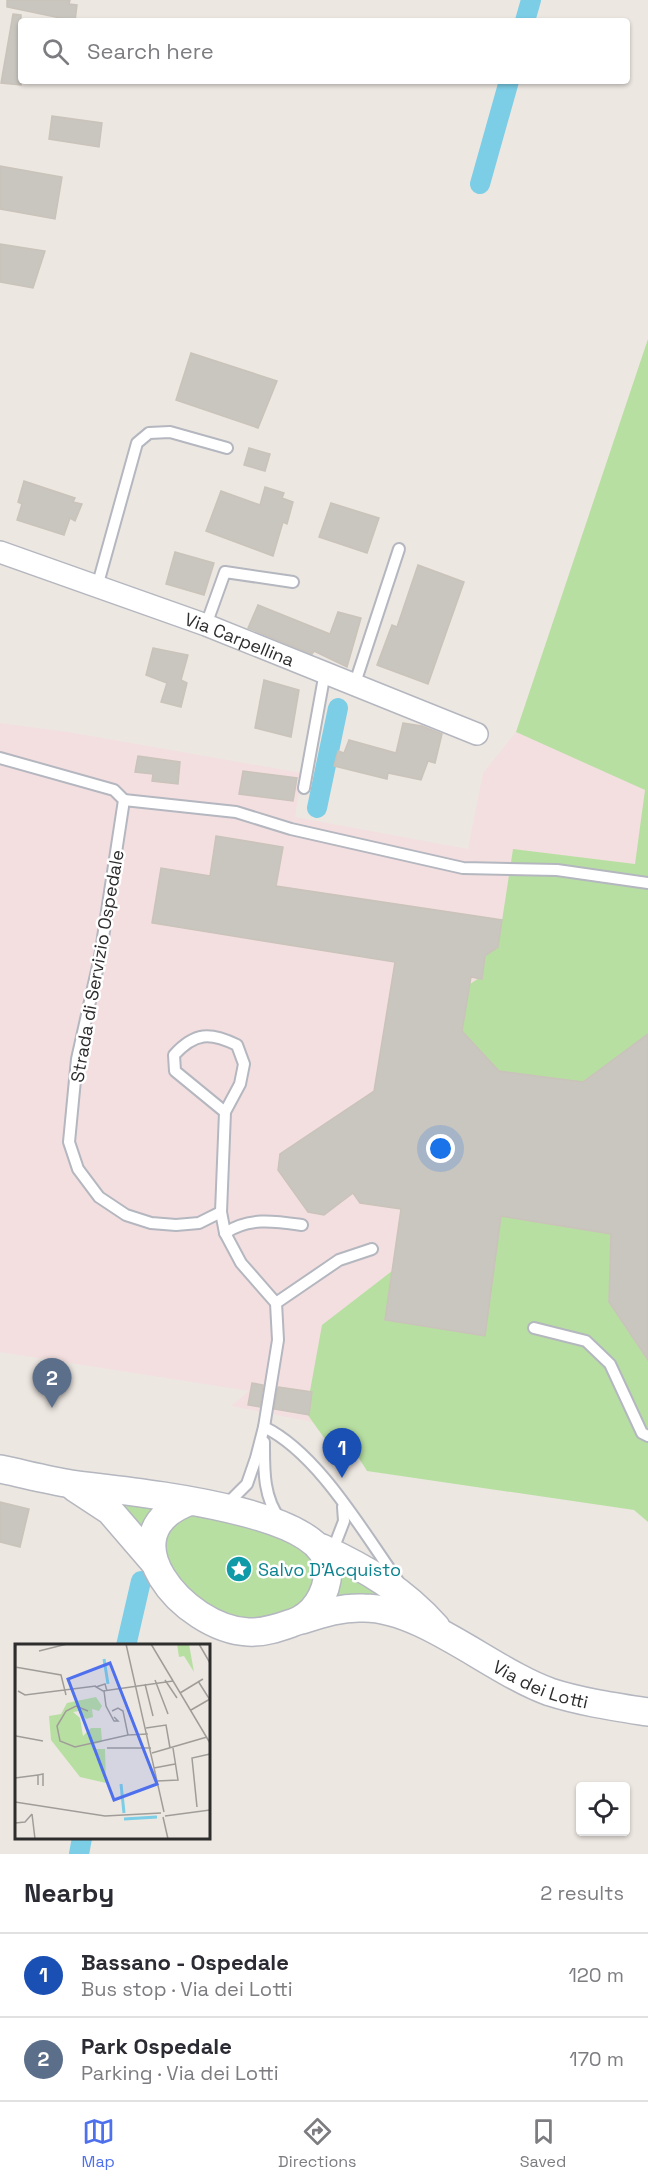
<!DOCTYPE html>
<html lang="en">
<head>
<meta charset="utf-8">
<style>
  :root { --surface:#fff; --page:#f7f7f7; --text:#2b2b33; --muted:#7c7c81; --line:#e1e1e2; --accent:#4e70ed }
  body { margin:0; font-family:"Space Grotesk",sans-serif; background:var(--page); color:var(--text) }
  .controls { position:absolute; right:18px; bottom:18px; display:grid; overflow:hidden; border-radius:6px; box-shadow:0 2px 4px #0004 }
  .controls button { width:54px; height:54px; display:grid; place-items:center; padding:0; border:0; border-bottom:2px solid var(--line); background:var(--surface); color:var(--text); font:30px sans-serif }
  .you { position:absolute; left:441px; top:1149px; width:21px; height:21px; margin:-15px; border:4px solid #fff; border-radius:50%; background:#1a73e8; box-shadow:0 0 0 9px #1a73e833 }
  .badge { display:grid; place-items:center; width:39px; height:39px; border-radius:50%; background:var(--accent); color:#fff; font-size:20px; font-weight:700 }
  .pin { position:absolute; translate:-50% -50px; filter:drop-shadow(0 2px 3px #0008) }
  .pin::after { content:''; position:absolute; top:32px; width:21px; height:18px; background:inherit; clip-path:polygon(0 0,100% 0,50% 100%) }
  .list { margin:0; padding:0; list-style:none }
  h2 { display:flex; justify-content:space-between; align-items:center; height:78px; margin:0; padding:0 24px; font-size:26px }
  h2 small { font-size:20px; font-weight:400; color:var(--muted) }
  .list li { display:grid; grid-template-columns:39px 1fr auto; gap:18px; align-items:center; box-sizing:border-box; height:84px; padding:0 24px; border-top:2px solid var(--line) }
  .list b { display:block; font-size:22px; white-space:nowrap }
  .list p { margin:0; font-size:20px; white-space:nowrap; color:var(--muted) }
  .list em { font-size:20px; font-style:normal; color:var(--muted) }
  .icon { flex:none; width:33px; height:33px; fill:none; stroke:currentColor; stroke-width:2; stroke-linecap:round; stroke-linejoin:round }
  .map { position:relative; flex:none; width:648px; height:1854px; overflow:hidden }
  .search { position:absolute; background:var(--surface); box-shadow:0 2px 4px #0004; left:18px; right:18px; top:18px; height:66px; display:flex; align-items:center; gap:15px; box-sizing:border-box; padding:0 21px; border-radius:6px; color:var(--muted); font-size:22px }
  .sheet { height:246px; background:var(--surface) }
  nav { display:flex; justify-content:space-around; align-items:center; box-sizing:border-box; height:84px; border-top:2px solid var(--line); background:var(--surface); font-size:16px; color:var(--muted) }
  nav a { display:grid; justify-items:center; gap:3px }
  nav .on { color:var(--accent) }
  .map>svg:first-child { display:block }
  .medical { fill:#f3dfe0 }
  .green { fill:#b8dfa2 }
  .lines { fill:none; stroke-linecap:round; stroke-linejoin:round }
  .canal { stroke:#7ccde6; stroke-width:20 }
  .building { fill:#c9c5bf; stroke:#c9c3ba; stroke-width:1.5 }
  .service-casing { stroke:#b4b7bf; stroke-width:14 }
  .minor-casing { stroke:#b4b7bf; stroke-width:24 }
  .tertiary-casing { stroke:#b4b7bf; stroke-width:30 }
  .service { stroke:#fff; stroke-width:10 }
  .minor { stroke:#fff; stroke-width:21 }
  .tertiary { stroke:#fff; stroke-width:27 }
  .labels { text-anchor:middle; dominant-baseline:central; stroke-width:5; stroke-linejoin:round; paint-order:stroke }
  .street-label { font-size:18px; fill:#2d2d2d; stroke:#fff }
  .culture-label { font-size:18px; fill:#0d838f; stroke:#fff; text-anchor:start }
  .inset-river { fill:none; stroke:#7ccde6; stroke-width:3 }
  .inset-road { fill:none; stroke:#a09d99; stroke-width:1.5 }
  .view { fill:#4e70ed; fill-opacity:0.15; stroke:#4e70ed; stroke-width:3 }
  .inset-edge { fill:none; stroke:#2d2d2d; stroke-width:3 }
</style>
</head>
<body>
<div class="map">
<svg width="648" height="1854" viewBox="0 0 648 1854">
  <rect width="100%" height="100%" fill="#ede7e1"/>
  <path class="medical" d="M 648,339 L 648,1504 L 393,1438 L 231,1406 L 249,1391 L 0,1352 L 0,723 L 68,732 L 302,773 L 295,817 L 468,849 L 483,773 L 516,732 Z"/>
  <g class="green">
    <path d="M 648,339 L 648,1034 L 583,1082 L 499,1071 L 462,1031 L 470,984 L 482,976 L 482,958 L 498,947 L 513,849 L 635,864 L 645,790 L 516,732 Z"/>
    <path d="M 501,1216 L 611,1234 L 609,1302 L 648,1360 L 648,1522 L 634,1510 L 367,1471 L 350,1444 L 325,1439 L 307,1414 L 310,1412 L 310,1391 L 322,1325 L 392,1271 L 387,1320 L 485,1333 Z"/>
    <path d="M 123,1497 L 162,1507 L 146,1538 L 117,1505 Z"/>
    <path d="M 189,1512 L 226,1516 L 304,1547 L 318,1579 C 313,1587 307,1600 300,1606 C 296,1609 287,1610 282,1612 C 264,1619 242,1620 224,1613 C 197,1604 146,1557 171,1526 C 175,1521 183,1516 189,1512 Z"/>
    <path d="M 340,1567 L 398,1600 L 330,1603 Z"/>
  </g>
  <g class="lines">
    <g class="canal">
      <path d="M 525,21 L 531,0"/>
      <path d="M 480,184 L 509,81"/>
      <path d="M 317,808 L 338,708"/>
      <path d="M 126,1646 L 141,1581"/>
      <path d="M 79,1854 L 82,1838"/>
    </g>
  </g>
  <g class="building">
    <path d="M 7,0 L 70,0 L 69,4 L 77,5 L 75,21 L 7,7 Z"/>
    <path d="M 13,14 L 21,15 L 21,85 L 1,83 Z"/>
    <path d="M 52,116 L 102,123 L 99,147 L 49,139 Z"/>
    <path d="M 0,166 L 62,177 L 55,219 L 0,209 Z"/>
    <path d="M 0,244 L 45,251 L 33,288 L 0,282 Z"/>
    <path d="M 191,353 L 277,381 L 258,428 L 176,400 Z"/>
    <path d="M 249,448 L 270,454 L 265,471 L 244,465 Z"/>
    <path d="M 24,481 L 75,498 L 73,502 L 82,504 L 75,521 L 70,518 L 64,535 L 17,520 L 22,504 L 18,502 Z"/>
    <path d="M 265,487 L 284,493 L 282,498 L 293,502 L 287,524 L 283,522 L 273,556 L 206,531 L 221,491 L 260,505 Z"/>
    <path d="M 331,503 L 379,518 L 367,553 L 319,537 Z"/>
    <path d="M 175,552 L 214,563 L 204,595 L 166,584 Z"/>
    <path d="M 418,565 L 464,582 L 428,684 L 377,665 L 392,625 L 397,627 Z"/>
    <path d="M 258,605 L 330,634 L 338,612 L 361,618 L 347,667 L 314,651 L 312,654 L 248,628 Z"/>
    <path d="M 153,648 L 188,655 L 181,680 L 187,683 L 181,707 L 161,702 L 167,683 L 146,675 Z"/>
    <path d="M 264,680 L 299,690 L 291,737 L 255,728 Z"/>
    <path d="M 403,723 L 422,726 L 442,734 L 435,763 L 428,761 L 421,780 L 388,773 L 387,779 L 334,766 L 338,751 L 344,753 L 349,740 L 396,753 Z"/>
    <path d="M 138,756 L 180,762 L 178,784 L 152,781 L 153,774 L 135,772 Z"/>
    <path d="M 243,771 L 297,778 L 293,801 L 239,794 Z"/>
    <path d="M 216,836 L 283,847 L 276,886 L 502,920 L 498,947 L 485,956 L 482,979 L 471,977 L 462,1031 L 499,1071 L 583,1082 L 648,1034 L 648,1360 L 609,1302 L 611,1234 L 501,1216 L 485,1336 L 385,1320 L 401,1209 L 360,1203 L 353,1193 L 324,1215 L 308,1212 L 278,1170 L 280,1154 L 374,1091 L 395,962 L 152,923 L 161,868 L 210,876 Z"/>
    <path d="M 252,1383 L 263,1385 L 260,1407 L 248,1405 Z"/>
    <path d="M 278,1387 L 312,1392 L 309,1415 L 274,1409 Z"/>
    <path d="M 0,1502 L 29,1509 L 20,1547 L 0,1542 Z"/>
  </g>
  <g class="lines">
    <defs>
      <g id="service">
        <path d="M 97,587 L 137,443 L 149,433 L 170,432 L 227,448"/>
        <path d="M 206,625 L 225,572 L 293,582"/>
        <path d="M 355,683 L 399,549"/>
        <path d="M 0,758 L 114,790 L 124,800 L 100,957 L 77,1059 L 69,1142 L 78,1169 L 99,1197 L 126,1215 L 151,1223 L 176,1225 L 199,1223 L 221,1212"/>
        <path d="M 304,788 L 325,672"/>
        <path d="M 124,800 L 236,812 L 291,829 L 463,868 L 557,870 L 648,883"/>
        <path d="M 225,1112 L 175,1071 L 174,1055 C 195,1032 210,1032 237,1045 L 244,1064 L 240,1084 L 225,1112 L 221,1212 L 225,1233 L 241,1263 L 276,1303 L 278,1340 L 264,1427 L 256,1458 L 247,1484 L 226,1505"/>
        <path d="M 225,1233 C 249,1217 274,1221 302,1225"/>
        <path d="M 276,1303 L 339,1260 L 372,1249"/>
        <path d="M 534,1328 L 586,1341 L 610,1364 L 642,1433 L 648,1436"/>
        <path d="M 264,1427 C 318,1453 363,1532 398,1581"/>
        <path d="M 264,1442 C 264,1469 263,1497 280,1519"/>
        <path d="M 332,1552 L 344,1521 L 343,1507"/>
      </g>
      <g id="minor">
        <path id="s1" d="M 0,552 L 206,625 L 477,734"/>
      </g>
      <g id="tertiary">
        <path d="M 0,1469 C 24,1474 47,1480 71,1484 C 119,1491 330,1507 328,1571 C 327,1594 314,1616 292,1623 C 278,1628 263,1633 248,1632 C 184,1629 102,1533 191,1501"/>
        <path d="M 75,1488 L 110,1511 L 153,1561"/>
        <path d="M 322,1548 C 367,1569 403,1590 436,1627"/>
        <path id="s2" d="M 302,1620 C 323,1613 342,1607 364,1608 C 423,1608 493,1672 550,1692 C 581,1702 616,1707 648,1712"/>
      </g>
    </defs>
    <use href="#service" class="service-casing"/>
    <use href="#minor" class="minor-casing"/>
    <use href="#tertiary" class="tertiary-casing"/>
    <use href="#service" class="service"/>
    <use href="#minor" class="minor"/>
    <use href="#tertiary" class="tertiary"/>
  </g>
  <defs>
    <symbol id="sight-disc" viewBox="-11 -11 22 22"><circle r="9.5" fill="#0f9aa8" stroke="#fff"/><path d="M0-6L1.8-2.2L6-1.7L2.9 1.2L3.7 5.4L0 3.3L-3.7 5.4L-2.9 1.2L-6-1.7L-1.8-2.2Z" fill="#fff"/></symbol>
  </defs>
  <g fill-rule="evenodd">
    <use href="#sight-disc" x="224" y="1554" width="30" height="30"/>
  </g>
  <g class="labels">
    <g class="street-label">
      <text stroke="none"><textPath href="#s1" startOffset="255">Via Carpellina</textPath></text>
      <text transform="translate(97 966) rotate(-80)">Strada di Servizio Ospedale</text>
      <text stroke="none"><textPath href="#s2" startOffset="258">Via dei Lotti</textPath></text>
    </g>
    <g class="culture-label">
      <text x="258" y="1569">Salvo D'Acquisto</text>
    </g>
  </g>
  <g transform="translate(15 1644)">
    <rect width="195" height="195" fill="#ede7e1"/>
    <path d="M 162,0 L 174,0 L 179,28 L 169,12 L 164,13 ZM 81,53 L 87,62 L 84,67 L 77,65 L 78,73 L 71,75 L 64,67 L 58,68 L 65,74 L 68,92 L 76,84 L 86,84 L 87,98 L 79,100 L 80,105 L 90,105 L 91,139 L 65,133 L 36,96 L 34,72 L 46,70 L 52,59 Z" fill="#b8dfa2"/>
    <path class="inset-river" d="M 89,15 L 93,40M 106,140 L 109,169M 109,175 L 142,173"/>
    <path class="inset-road" d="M 111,0 L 149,168M 136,0 L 195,99M 184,0 L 195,19M 24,7 L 52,0M 0,23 L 46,31 L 51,51M 140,36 L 153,70M 150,36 L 162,54M 183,37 L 195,56M 130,40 L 138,72M 3,47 L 10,51 L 81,42M 89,47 L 91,62 L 99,77 L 103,77 L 99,73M 92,47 L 90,40 L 81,43 L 88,47 L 158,37M 165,49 L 188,35M 176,66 L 195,55M 73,67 L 61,62 L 51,67 L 42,82 L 45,97 L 60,103 L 113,91M 97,67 L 103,64 L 108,67 L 113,91 L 133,90M 131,84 L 151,81 L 155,104M 1,92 L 28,97M 0,97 L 1,0M 92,104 L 136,104M 137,109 L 192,93M 139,124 L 160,120M 0,134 L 23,131M 142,137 L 163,136 L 158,104M 23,141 L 23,131 L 28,130 L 28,142M 0,158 L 90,172 L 146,169M 182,163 L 177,114 L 195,110M 17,170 L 20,195M 150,172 L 195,166M 148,173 L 153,195M 0,179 L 10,178 L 17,170"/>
    <path class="view" d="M 95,19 L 142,140 L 99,156 L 53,35 Z"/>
    <rect width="195" height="195" class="inset-edge"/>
  </g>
</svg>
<div class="controls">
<button><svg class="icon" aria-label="locate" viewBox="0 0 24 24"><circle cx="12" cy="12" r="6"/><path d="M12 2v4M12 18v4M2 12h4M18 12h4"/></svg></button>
</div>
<div class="you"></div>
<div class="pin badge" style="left:342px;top:1478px;background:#1a4fb4">1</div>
<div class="pin badge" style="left:52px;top:1408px;background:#5c6f8a">2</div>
<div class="search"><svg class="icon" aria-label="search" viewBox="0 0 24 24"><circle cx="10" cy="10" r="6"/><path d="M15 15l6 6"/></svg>Search here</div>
</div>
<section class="sheet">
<h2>Nearby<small>2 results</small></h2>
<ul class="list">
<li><span class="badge" style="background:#1a4fb4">1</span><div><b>Bassano - Ospedale</b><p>Bus stop · Via dei Lotti</p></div><em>120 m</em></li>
<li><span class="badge" style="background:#5c6f8a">2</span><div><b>Park Ospedale</b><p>Parking · Via dei Lotti</p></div><em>170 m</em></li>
</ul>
</section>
<nav>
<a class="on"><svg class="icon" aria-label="map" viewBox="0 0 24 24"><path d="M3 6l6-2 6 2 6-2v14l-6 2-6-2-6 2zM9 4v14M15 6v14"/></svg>Map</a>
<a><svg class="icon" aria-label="directions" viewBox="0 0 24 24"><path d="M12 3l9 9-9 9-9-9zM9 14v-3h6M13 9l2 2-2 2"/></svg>Directions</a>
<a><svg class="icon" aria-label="saved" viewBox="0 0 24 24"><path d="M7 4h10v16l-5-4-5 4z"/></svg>Saved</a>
</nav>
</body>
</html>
